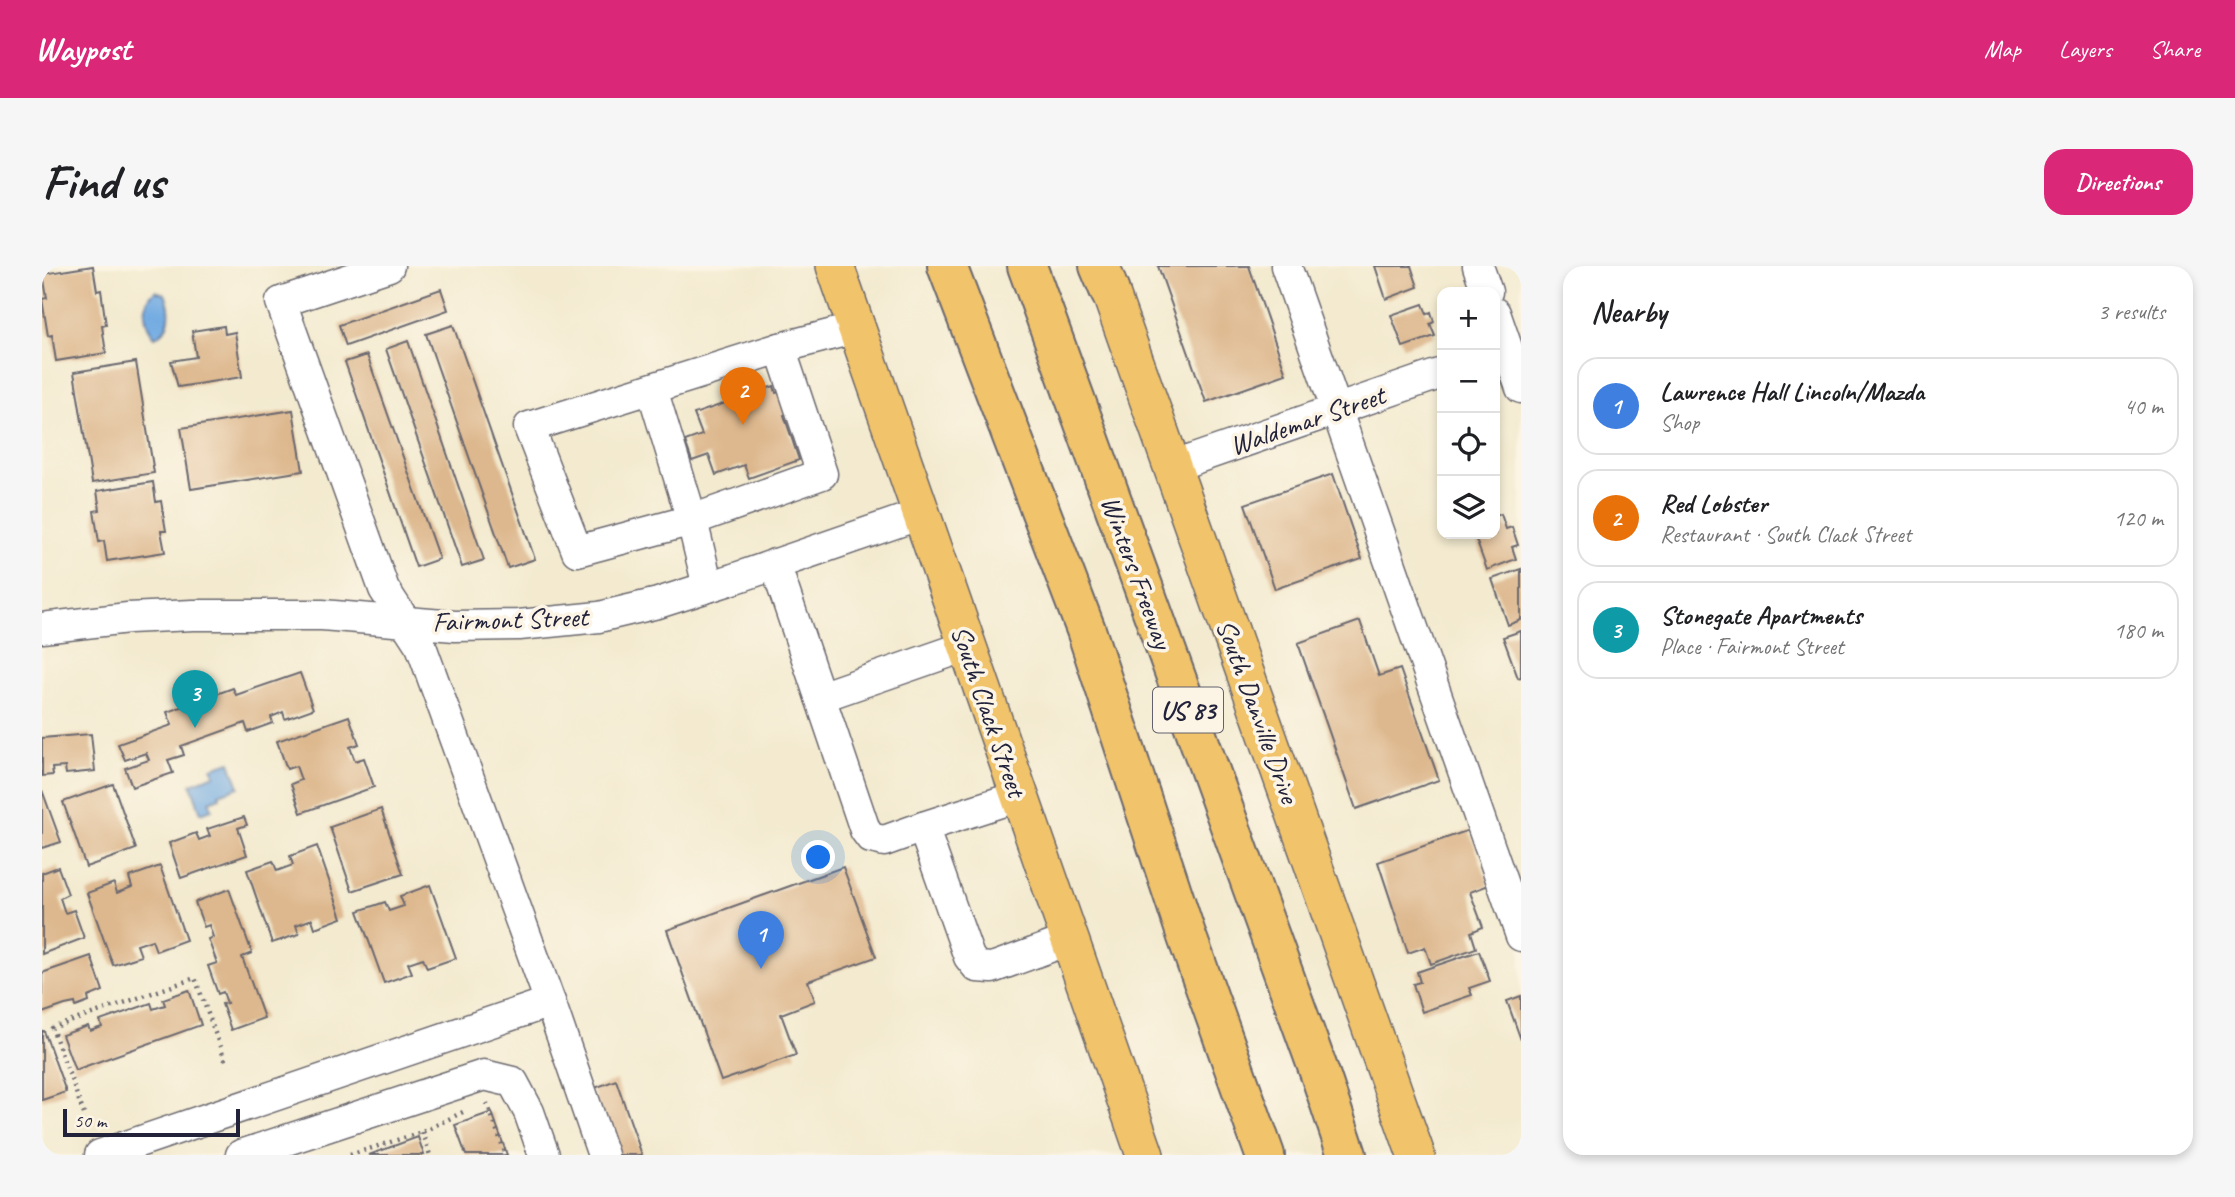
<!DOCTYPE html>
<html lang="en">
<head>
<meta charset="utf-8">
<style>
  :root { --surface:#fff; --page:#f6f6f6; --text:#202124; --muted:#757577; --line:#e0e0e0; --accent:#db2777 }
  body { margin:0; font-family:Caveat,sans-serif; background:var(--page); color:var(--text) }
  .controls { position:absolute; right:21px; top:21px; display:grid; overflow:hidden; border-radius:14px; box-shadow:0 4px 10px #0003 }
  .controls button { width:63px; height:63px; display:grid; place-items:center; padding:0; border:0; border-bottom:2px solid var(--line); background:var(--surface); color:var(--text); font:35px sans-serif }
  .scale { position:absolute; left:21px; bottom:18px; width:177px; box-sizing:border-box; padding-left:7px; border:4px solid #22223b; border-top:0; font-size:19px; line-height:24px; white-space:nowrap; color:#22223b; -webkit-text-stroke:5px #fcf5e5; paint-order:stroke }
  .you { position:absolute; left:777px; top:592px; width:24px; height:24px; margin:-18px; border:5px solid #fff; border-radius:50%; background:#1a73e8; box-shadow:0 0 0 10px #1a73e833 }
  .badge { display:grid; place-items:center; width:46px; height:46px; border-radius:50%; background:var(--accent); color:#fff; font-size:23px; font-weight:700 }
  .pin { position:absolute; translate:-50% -58px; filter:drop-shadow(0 2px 4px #0008) }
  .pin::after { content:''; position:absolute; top:37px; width:24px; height:21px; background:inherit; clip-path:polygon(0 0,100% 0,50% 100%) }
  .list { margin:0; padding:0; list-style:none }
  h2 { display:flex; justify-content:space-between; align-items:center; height:91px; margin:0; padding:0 28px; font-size:30px }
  h2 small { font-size:23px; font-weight:400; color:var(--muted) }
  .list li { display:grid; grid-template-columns:46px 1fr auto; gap:21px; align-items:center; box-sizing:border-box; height:98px; margin:0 14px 14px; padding:0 14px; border:2px solid var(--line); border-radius:21px }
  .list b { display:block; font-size:26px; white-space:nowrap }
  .list p { margin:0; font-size:23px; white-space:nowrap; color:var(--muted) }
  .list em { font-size:23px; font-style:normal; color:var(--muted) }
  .icon { flex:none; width:38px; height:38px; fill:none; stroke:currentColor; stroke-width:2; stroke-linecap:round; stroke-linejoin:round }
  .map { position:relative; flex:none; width:1479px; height:889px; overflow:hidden; border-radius:21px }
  header { display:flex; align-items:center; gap:42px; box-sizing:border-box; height:98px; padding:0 35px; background:var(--accent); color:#fff }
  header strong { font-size:33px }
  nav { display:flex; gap:38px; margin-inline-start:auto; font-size:24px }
  .intro { display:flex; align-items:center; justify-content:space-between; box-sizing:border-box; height:168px; padding:0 42px }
  h1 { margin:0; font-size:49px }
  .button { padding:18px 32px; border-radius:21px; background:var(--accent); color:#fff; font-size:24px; font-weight:700 }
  main { display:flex; gap:42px; padding:0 42px }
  aside { flex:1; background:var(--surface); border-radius:21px; box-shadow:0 4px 10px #0003 }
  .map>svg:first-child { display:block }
  .water { fill:#72abe2; stroke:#4a668e; stroke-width:2 }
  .building { fill:#ddb78d }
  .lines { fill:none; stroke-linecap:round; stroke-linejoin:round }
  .minor-casing { stroke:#6b686f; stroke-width:33 }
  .major-casing { stroke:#6b686f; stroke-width:40 }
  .highway-casing { stroke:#6b686f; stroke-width:42 }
  .path { stroke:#6b686f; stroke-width:4.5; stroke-dasharray:2 5; stroke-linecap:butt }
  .minor { stroke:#fff; stroke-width:30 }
  .major { stroke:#f1c36a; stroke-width:37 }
  .highway { stroke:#f1c36a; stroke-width:38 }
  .labels { text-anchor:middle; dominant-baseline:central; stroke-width:7; stroke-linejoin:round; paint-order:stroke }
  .shield { fill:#fcf5e5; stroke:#63616e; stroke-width:2 }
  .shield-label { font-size:26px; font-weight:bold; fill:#22223b }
  .street-label { font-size:28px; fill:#22223b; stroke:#fcf5e5 }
</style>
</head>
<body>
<header>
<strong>Waypost</strong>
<nav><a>Map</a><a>Layers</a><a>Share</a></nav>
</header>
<div class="intro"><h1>Find us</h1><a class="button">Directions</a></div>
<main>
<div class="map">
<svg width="1479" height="889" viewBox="0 0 1479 889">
  <rect width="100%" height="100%" fill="#fcf5e5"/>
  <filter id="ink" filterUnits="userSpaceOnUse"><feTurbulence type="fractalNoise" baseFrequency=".0143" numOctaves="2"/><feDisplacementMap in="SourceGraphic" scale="14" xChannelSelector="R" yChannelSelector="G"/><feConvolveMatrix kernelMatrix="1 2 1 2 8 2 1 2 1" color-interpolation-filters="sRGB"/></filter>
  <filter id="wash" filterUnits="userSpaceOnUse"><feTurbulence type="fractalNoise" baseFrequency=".00686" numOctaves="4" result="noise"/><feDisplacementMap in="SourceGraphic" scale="28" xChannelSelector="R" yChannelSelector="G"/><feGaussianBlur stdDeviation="1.57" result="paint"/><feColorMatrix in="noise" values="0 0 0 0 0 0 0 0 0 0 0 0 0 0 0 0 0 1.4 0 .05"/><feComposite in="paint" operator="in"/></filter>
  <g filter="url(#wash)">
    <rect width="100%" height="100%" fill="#f3eacf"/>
    <g class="water">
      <path d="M 113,25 L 123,28 C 130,43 130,64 113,71 C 101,58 99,37 113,25 Z"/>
      <path d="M 188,496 L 197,521 L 177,528 L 178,531 L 167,535 L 170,543 L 159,547 L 149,518 L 173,509 L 170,502 Z"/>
    </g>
    <g id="blocks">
      <g class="building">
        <path d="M 51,0 L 55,25 L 59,24 L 64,59 L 60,60 L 64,87 L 14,95 L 10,69 L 6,70 L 0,33 L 5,32 L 1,8 Z"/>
        <path d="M 1116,0 L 1207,0 L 1244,108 L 1164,136 Z"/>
        <path d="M 1333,0 L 1369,0 L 1376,21 L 1344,33 Z"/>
        <path d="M 399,23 L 406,44 L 304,80 L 297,59 Z"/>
        <path d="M 1381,38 L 1385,48 L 1389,46 L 1392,56 L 1388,58 L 1393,70 L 1361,81 L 1349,49 Z"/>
        <path d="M 411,59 L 493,293 L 466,302 L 384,68 Z"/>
        <path d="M 182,60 L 183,68 L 193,66 L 200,111 L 136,121 L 129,95 L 154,91 L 150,65 Z"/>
        <path d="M 366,75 L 442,294 L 420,301 L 344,83 Z"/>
        <path d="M 325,89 L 397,293 L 374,301 L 303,96 Z"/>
        <path d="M 94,96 L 112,207 L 50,217 L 32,106 Z"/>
        <path d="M 732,120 L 734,127 L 743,124 L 750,146 L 742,149 L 757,194 L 707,212 L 702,199 L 674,209 L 667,189 L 650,195 L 643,175 L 660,169 L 652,148 Z"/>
        <path d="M 251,144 L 261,205 L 149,223 L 139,162 Z"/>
        <path d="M 1291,208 L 1320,293 L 1233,323 L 1203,238 Z"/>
        <path d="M 111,216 L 114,236 L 119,235 L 124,265 L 119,265 L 123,286 L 65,295 L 62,275 L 57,276 L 52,245 L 58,244 L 55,225 Z"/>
        <path d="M 1459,248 L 1464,263 L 1470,261 L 1476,279 L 1470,281 L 1474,293 L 1445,304 L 1432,268 L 1453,268 L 1453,250 Z"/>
        <path d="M 1479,303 L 1479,354 L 1466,359 L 1450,313 Z"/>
        <path d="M 1318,355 L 1337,410 L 1358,403 L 1397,514 L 1314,543 L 1256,377 Z"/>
        <path d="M 1479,365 L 1479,411 L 1476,412 L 1461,371 Z"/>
        <path d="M 258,407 L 271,443 L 243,453 L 241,446 L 229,451 L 231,457 L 206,466 L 203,457 L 139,480 L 142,489 L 126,494 L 131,507 L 90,521 L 83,502 L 107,494 L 104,487 L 83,494 L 76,478 L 130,459 L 125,446 L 191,422 L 194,429 Z"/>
        <path d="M 307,450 L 317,478 L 308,481 L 313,495 L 322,492 L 332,521 L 259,547 L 249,518 L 259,514 L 254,500 L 245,503 L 235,475 Z"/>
        <path d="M 49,468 L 53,505 L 24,508 L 23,501 L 10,502 L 11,509 L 0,510 L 0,472 Z"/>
        <path d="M 71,518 L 94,583 L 44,601 L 21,536 Z"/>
        <path d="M 0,524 L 19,576 L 0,582 Z"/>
        <path d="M 339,543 L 361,608 L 310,625 L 288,561 Z"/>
        <path d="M 202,551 L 205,559 L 196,562 L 205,589 L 139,612 L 127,577 L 154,567 L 157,574 L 168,570 L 165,563 Z"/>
        <path d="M 1427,564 L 1447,619 L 1428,626 L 1441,661 L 1429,666 L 1434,682 L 1389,698 L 1383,681 L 1366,687 L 1336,596 Z"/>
        <path d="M 275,580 L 300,652 L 273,662 L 270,653 L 254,659 L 257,668 L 230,677 L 205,604 L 231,595 L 235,605 L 251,599 L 248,590 Z"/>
        <path d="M 118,600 L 144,674 L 114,685 L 110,674 L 95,679 L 99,690 L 71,699 L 45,627 L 72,617 L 75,627 L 90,621 L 87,611 Z"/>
        <path d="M 16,601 L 26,628 L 18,632 L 23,647 L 32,644 L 42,672 L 0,688 L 0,607 Z"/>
        <path d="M 801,601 L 834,691 L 766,715 L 773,735 L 739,748 L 754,789 L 679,815 L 625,664 Z"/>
        <path d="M 388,619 L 414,692 L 385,702 L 381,692 L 366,697 L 370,707 L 342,717 L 316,645 L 343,636 L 347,645 L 362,640 L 358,630 Z"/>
        <path d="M 187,623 L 210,687 L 200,691 L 222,752 L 189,764 L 180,738 L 185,737 L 181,726 L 176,728 L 166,700 L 175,697 L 166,673 L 171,671 L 167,659 L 162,661 L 153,636 Z"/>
        <path d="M 1437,685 L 1448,715 L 1427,722 L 1430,729 L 1380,746 L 1371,718 L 1378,716 L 1375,706 Z"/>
        <path d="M 49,690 L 61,725 L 46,731 L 47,736 L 34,741 L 33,737 L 23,739 L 0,747 L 0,707 Z"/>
        <path d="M 147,724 L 159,759 L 33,804 L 20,769 L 46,760 L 48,765 L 60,761 L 58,755 L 109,737 L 111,743 L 123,739 L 121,733 Z"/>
        <path d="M 1479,730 L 1479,774 L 1465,735 Z"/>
        <path d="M 0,765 L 2,765 L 24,826 L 0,834 Z"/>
        <path d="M 574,814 L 600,889 L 573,889 L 550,823 Z"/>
        <path d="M 450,846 L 465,889 L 424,889 L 413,859 Z"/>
        <path d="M 376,871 L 382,889 L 327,889 Z"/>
      </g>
    </g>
  </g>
  <g filter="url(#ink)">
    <use href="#blocks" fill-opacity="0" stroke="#6b686f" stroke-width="2"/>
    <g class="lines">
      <defs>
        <g id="minor">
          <path d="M 1244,0 L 1479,670"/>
          <path d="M 1436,0 L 1445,26"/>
          <path d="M 1453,47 L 1479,122"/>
          <path d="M 610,123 L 650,254 L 535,285 L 487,161 L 738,82"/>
          <path d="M 1129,201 L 1400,107"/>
          <path d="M 733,298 L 823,564 L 829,572 L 842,575 L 881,561"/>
          <path d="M 666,321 L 650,254 L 780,208 L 738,82 L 814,62"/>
          <path d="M 0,362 L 86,352 L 151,349 L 280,349 L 413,360 L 477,359 L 557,351 L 616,337 L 691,313 L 879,248"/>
          <path d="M 778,431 L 925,380"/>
          <path d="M 977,530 L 881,561 L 927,691 L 935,701 L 950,702 L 1027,674"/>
          <path d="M 508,736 L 561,889"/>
          <path d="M 58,889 L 508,736 L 379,380 L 342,323 L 239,36 L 347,0"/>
          <path d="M 199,889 L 442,809 L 471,816 L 487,846 L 502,889"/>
        </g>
        <g id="major">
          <path d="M 793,0 L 1103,889"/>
          <path d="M 1059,0 L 1374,889"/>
        </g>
        <g id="highway">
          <path d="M 905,0 L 1044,364 L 1145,671 L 1223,889"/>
          <path d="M 985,0 L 1279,811 L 1305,889"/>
          <path d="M 1057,0 L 1068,26"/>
        </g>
      </defs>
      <use href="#minor" class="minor-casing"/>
      <use href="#major" class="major-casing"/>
      <use href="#highway" class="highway-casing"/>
      <g class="path">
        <path d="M 445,837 L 464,889"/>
        <path d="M 42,848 L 10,762 L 153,712 L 184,797"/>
        <path d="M 380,866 L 388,889"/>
        <path d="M 308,889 L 380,866 L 421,846"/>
      </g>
      <use href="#minor" class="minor"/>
      <use href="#major" class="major"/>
      <use href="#highway" class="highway"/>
    </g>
  </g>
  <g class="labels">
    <rect class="shield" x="1111" y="421.5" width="70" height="45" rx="5"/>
    <g class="shield-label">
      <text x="1146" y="444">US 83</text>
    </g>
    <g class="street-label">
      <text transform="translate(1265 154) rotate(-19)">Waldemar Street</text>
      <text transform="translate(1095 306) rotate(70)">Winters Freeway</text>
      <text transform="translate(468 353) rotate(-2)">Fairmont Street</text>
      <text transform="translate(947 445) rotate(71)">South Clack Street</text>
      <text transform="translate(1216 445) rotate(70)">South Danville Drive</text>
    </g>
  </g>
</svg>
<div class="controls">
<button>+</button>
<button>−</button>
<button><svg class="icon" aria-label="locate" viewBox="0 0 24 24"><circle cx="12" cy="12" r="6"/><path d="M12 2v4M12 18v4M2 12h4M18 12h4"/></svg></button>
<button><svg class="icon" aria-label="layers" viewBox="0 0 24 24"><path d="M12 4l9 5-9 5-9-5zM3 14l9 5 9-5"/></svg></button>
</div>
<div class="scale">50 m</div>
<div class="you"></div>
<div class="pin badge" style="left:719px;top:703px;background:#3f7fe0">1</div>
<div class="pin badge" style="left:701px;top:159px;background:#e8710a">2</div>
<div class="pin badge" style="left:153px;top:462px;background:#0f9aa8">3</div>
</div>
<aside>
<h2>Nearby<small>3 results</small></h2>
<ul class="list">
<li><span class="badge" style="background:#3f7fe0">1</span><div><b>Lawrence Hall Lincoln/Mazda</b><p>Shop</p></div><em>40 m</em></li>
<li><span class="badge" style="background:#e8710a">2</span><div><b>Red Lobster</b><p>Restaurant · South Clack Street</p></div><em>120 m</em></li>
<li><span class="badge" style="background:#0f9aa8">3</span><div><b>Stonegate Apartments</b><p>Place · Fairmont Street</p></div><em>180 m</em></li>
</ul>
</aside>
</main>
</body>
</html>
